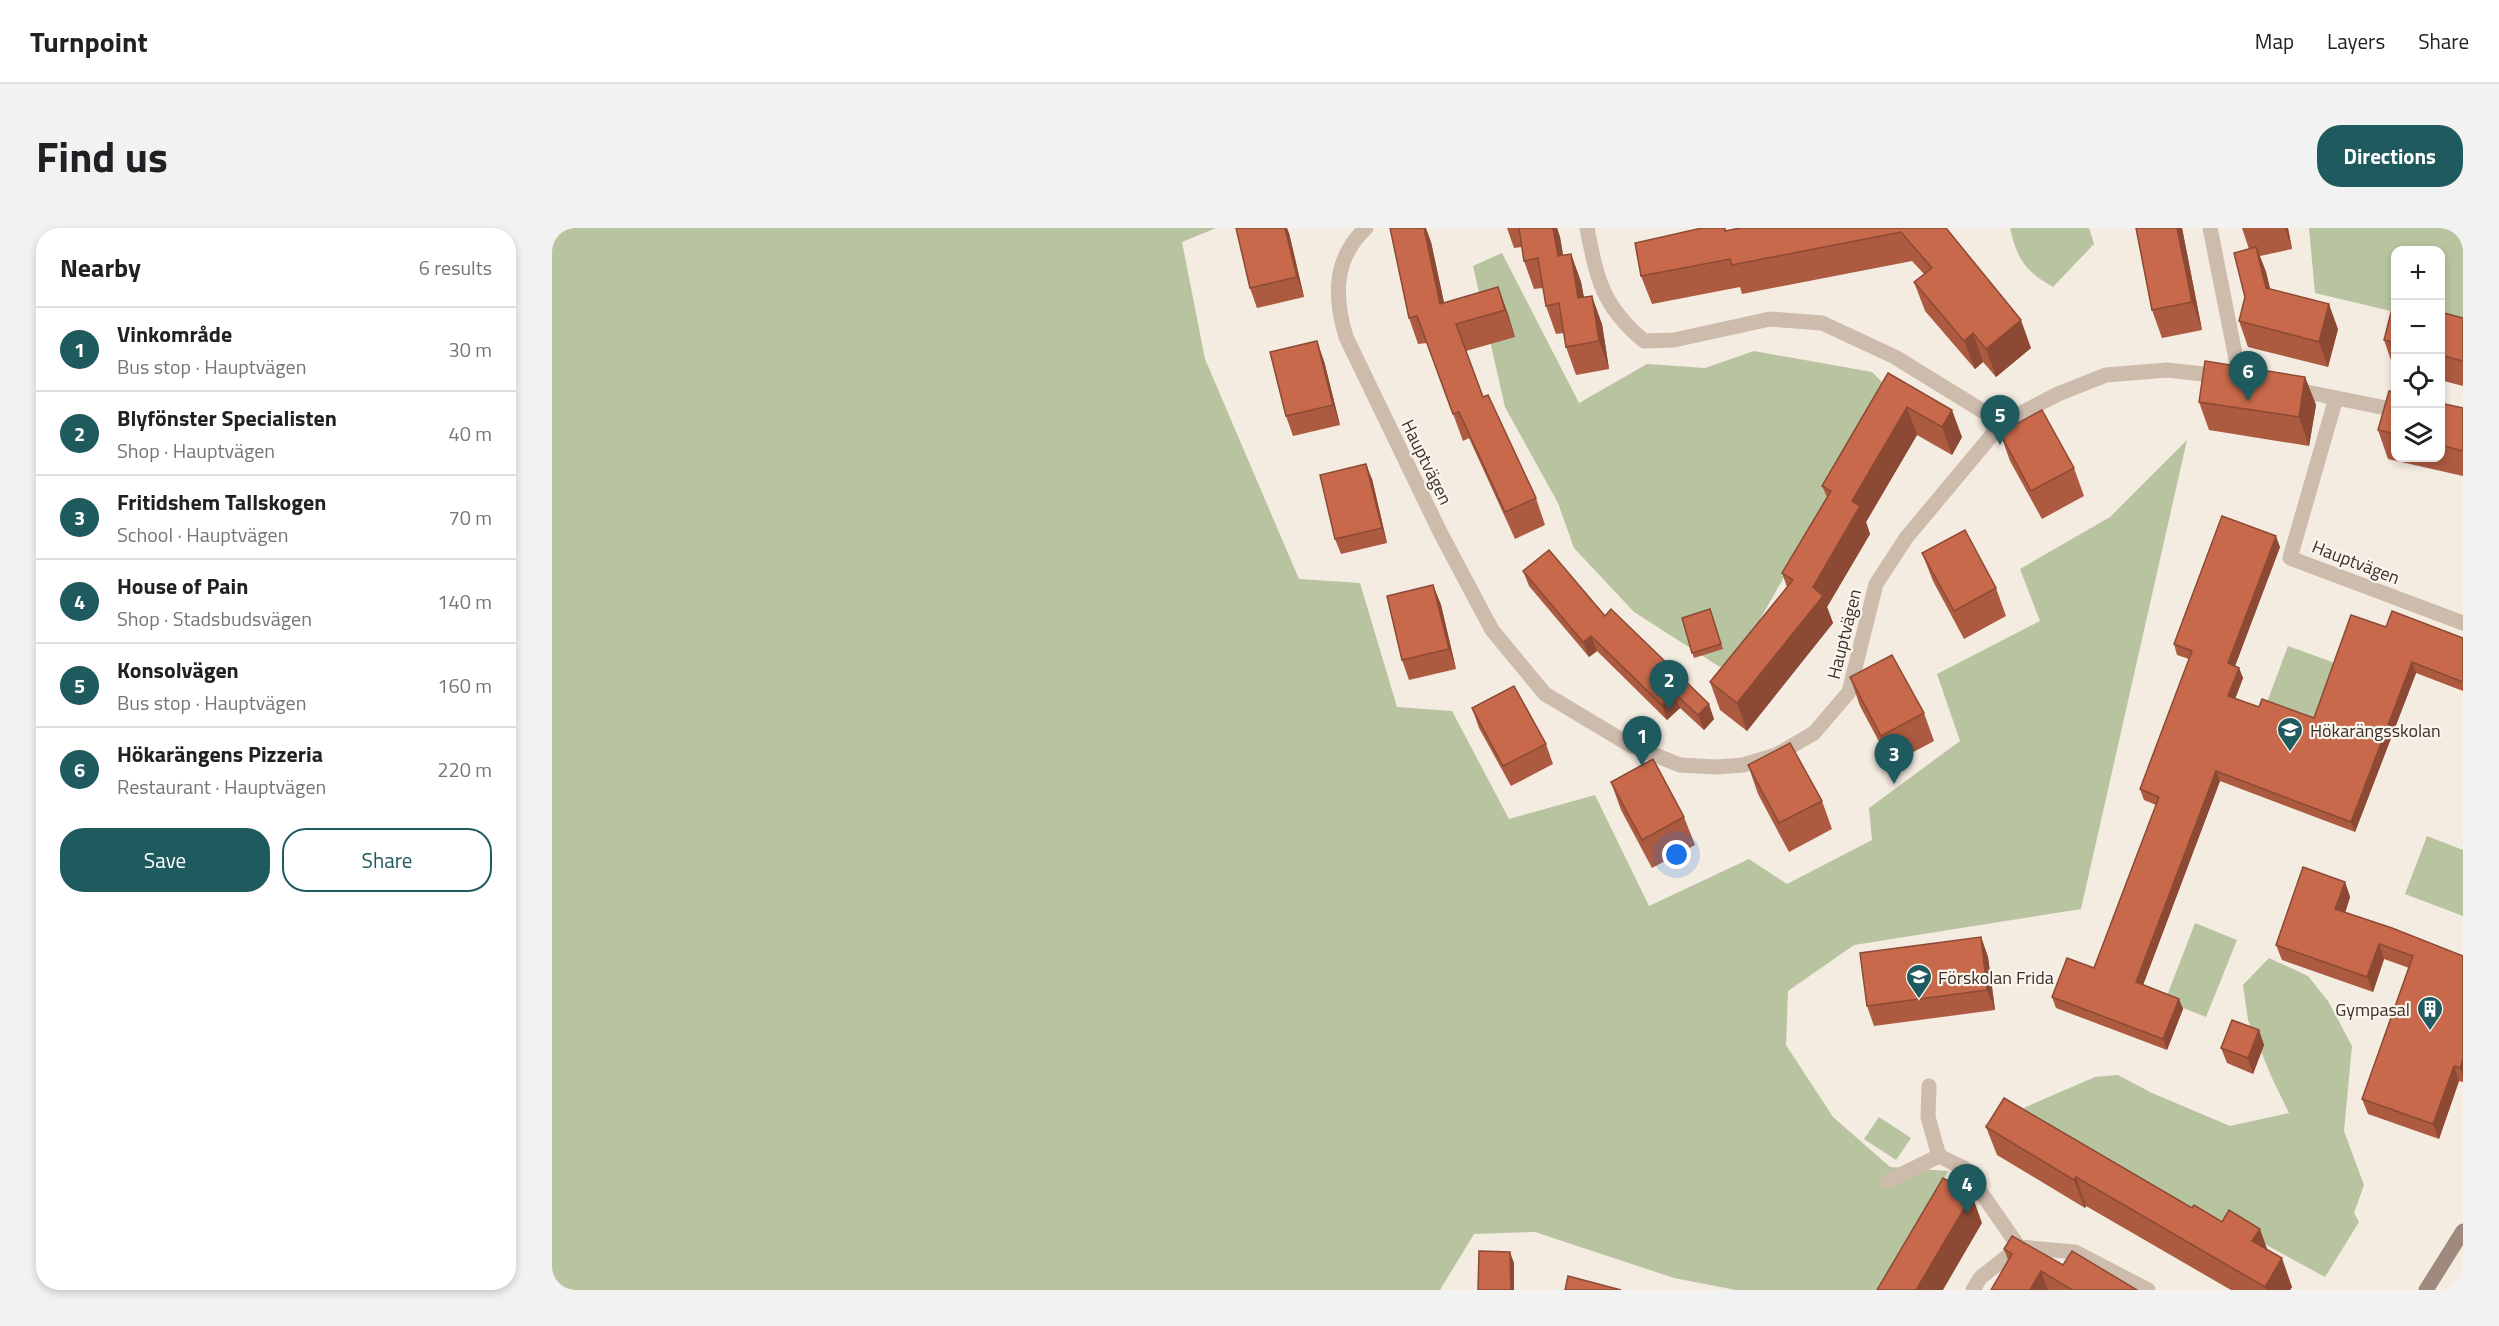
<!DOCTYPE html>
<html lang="en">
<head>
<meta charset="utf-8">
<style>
  :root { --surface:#fff; --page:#f2f2f2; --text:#202124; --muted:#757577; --line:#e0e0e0; --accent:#1f5a5e }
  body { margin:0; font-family:"Titillium Web",sans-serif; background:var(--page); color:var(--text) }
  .controls { position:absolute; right:18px; top:18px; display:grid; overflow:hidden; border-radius:12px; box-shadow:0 3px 9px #0003 }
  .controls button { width:54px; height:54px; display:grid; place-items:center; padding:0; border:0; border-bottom:2px solid var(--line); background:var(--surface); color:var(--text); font:30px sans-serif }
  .you { position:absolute; left:1125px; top:627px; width:21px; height:21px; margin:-15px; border:4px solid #fff; border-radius:50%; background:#1a73e8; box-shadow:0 0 0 9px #1a73e833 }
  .badge { display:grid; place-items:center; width:39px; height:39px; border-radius:50%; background:var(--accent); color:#fff; font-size:20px; font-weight:700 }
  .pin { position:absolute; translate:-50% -50px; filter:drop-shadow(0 2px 3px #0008) }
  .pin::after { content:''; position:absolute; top:32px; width:21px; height:18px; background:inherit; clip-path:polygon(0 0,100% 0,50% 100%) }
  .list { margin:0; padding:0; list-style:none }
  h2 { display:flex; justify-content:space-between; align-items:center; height:78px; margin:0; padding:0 24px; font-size:26px }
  h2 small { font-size:20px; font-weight:400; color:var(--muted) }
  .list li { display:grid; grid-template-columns:39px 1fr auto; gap:18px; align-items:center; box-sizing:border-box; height:84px; padding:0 24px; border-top:2px solid var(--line) }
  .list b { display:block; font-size:22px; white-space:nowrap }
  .list p { margin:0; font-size:20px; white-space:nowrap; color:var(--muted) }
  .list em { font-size:20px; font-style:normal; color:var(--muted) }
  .actions { display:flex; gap:12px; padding:18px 24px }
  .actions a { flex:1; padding:14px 0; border:2px solid var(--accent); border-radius:24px; text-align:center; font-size:21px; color:var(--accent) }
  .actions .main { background:var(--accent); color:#fff }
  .icon { flex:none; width:33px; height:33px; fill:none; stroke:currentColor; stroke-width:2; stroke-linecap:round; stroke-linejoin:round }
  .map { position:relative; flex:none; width:1911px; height:1062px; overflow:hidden; border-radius:24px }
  header { display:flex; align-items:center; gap:36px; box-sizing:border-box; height:84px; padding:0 30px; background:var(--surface); border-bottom:2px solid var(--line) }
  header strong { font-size:28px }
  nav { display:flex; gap:33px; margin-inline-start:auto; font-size:21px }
  .intro { display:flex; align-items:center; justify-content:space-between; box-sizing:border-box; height:144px; padding:0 36px }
  h1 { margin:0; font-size:42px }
  .button { padding:15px 27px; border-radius:24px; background:var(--accent); color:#fff; font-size:21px; font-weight:700 }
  main { display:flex; gap:36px; padding:0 36px }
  aside { flex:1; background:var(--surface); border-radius:24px; box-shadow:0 3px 9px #0003 }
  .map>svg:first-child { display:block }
  .green { fill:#b8c4a0 }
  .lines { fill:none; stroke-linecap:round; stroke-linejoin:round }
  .street { stroke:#cdbbac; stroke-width:15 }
  .secondary { stroke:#a18a7d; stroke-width:15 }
  .wall { fill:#ac5a40 }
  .shaded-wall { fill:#8c4a34 }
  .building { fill:#c8694b; stroke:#8c4a34; stroke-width:1.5 }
  .labels { text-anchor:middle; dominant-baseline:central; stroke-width:4.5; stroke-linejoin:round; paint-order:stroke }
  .street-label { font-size:18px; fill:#3b302b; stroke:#fbf5ee }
  .poi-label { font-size:18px; fill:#3b302b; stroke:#fbf5ee; text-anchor:start }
</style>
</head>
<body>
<header>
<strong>Turnpoint</strong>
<nav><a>Map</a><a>Layers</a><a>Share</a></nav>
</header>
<div class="intro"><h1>Find us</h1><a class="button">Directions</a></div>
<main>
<aside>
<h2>Nearby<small>6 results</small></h2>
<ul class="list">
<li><span class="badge">1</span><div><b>Vinkområde</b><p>Bus stop · Hauptvägen</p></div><em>30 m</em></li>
<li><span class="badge">2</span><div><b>Blyfönster Specialisten</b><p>Shop · Hauptvägen</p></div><em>40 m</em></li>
<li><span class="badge">3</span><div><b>Fritidshem Tallskogen</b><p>School · Hauptvägen</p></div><em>70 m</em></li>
<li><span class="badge">4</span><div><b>House of Pain</b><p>Shop · Stadsbudsvägen</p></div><em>140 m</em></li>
<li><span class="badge">5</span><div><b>Konsolvägen</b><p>Bus stop · Hauptvägen</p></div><em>160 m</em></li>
<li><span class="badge">6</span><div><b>Hökarängens Pizzeria</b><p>Restaurant · Hauptvägen</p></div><em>220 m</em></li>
</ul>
<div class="actions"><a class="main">Save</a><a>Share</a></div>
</aside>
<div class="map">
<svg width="1911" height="1062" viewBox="0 0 1911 1062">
  <rect width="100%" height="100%" fill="#f4ebe1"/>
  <g class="green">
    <path d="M 0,0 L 664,0 L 630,14 L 653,131 L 747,351 L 808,355 L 845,479 L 900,483 L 957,591 L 1043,567 L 1097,678 L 1197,631 L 1235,656 L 1320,612 L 1317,580 L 1408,513 L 1385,446 L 1488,393 L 1468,341 L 1558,289 L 1635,212 L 1529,681 L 1302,717 L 1236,763 L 1234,817 L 1281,889 L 1338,939 L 1396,943 L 1356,1015 L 1326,1062 L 1184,1062 L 1122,1050 L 983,1004 L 922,1006 L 888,1062 L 0,1062 Z"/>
    <path d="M 1458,0 L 1537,0 L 1542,16 L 1501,59 C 1473,43 1465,31 1458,0 Z"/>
    <path d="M 1757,0 L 1911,0 L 1911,100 L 1889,95 L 1888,22 L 1844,22 L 1843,84 L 1763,65 Z"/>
    <path d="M 950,25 L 1027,175 L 1095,136 L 1153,140 L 1202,123 L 1320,144 L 1338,162 L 1185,432 L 1168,439 L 1082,384 L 1022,320 L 1006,275 L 953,179 L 921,38 Z"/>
    <path d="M 1736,418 L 1783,435 L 1762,494 L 1714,477 Z"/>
    <path d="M 1875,608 L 1911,622 L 1911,688 L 1853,666 Z"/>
    <path d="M 1643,695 L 1685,712 L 1654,789 L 1613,773 Z"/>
    <path d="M 1717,730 L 1756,748 L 1776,773 L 1800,818 L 1792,903 L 1812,957 L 1802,985 L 1807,994 L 1773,1049 L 1696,1007 L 1445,905 L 1432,897 L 1543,849 L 1566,847 L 1600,865 L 1678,898 L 1737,885 L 1720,850 L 1696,792 L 1691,757 Z"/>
    <path d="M 1327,889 L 1359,910 L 1344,932 L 1312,911 Z"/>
  </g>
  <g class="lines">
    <g class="street">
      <path d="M 814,0 C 781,31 782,69 794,109 L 888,304 L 940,402 L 993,466 L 1078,517 L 1128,537 L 1164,539 L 1191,537 L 1224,527 L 1262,505 L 1297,464 L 1324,356 L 1354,310 L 1450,195 L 1506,166 L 1554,147 L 1615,142 L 1670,148"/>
      <path d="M 1035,0 C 1045,51 1050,78 1092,113 L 1122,112 L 1218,91 L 1270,95 L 1343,129 L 1450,195"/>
      <path d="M 1658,0 L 1688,151"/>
      <path d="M 1740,161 L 1844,182"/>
      <path d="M 1784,170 L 1738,330 L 1911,395"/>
      <path d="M 1377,858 L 1376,889 L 1387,928"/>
      <path d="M 1336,953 L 1387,928 L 1412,940 L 1467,1019 L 1523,1024 L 1596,1062"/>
      <path d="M 1421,1062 L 1428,1050 L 1467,1019"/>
    </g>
    <path class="secondary" d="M 1874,1062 L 1911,1003"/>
  </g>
  <g class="wall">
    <path d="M 955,0 L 1005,0 L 1008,9 L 1011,27 L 1019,26 L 1029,54 L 1032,69 L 1050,96 L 1057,141 L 1024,147 L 1014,119 L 1012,105 L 1004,106 L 994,78 L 991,60 L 982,61 L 972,33 L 970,19 L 962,20 Z"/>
    <path d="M 1394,0 L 1479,120 L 1444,149 L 1431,134 L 1423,141 L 1373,83 L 1362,54 L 1372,46 L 1360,33 L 1190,66 L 1188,59 L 1100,76 L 1089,48 L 1175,2 Z"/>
    <path d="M 1584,0 L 1630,0 L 1650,102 L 1610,110 L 1600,82 Z"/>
    <path d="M 1690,0 L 1736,0 L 1740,21 L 1708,28 L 1714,44 L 1718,61 L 1786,101 L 1776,139 L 1696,119 L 1687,93 L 1693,69 L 1697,21 Z"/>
    <path d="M 737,5 L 752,69 L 705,80 L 698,60 Z"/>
    <path d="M 879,14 L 892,75 L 946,59 L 956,86 L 963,109 L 914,123 L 931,169 L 984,270 L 993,297 L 963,311 L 917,210 L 911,213 L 875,115 L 866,116 L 857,90 Z"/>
    <path d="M 1844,73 L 1844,141 L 1842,141 L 1832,112 Z"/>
    <path d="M 1888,84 L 1911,90 L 1911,158 L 1888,152 Z"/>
    <path d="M 772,133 L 788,197 L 741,208 L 734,188 Z"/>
    <path d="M 1336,145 L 1410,209 L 1400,227 L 1365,207 L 1314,294 L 1318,306 L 1275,379 L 1281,395 L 1195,503 L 1168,482 L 1158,454 L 1235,359 L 1230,345 L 1275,269 L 1270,258 Z"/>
    <path d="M 1753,149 L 1764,177 L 1757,218 L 1657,202 L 1647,174 Z"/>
    <path d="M 1844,164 L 1844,230 L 1888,230 L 1888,175 L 1911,180 L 1911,248 L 1836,231 L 1826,202 Z"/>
    <path d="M 1448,205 L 1522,240 L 1532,268 L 1490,291 L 1458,233 Z"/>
    <path d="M 820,251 L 835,315 L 789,326 L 783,311 Z"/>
    <path d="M 1728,319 L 1683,438 L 1687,440 L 1691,450 L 1683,471 L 1707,479 L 1762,490 L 1834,399 L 1911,410 L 1911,463 L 1864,445 L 1803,604 L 1668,553 L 1591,757 L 1627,771 L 1631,781 L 1615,822 L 1504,780 L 1500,769 L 1542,740 L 1604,577 L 1592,572 L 1588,561 L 1637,431 L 1625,427 L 1622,416 Z"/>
    <path d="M 1370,325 L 1444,360 L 1454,388 L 1412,411 L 1381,353 Z"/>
    <path d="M 971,343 L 1053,388 L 1162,491 L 1152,502 L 1128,480 L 1115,492 L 1045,423 L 1037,429 L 977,358 Z"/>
    <path d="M 881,357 L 889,377 L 904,441 L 857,452 L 850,432 Z"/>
    <path d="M 1158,381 L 1171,421 L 1142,430 L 1130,390 Z"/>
    <path d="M 1298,449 L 1372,485 L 1382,513 L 1339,536 L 1308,478 Z"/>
    <path d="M 920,480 L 994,516 L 1001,536 L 959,558 L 927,500 Z"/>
    <path d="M 1196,537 L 1270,573 L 1280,601 L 1237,624 L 1206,566 Z"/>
    <path d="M 1059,554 L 1132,589 L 1143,617 L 1100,640 L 1069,582 Z"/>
    <path d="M 1793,654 L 1798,669 L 1793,685 L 1911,728 L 1911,854 L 1907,853 L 1887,911 L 1816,886 L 1810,871 L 1857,740 L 1832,731 L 1821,764 L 1730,732 L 1724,717 Z"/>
    <path d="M 1429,709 L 1436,729 L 1443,782 L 1322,798 L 1315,778 Z"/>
    <path d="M 1707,802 L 1712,817 L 1701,846 L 1675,835 L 1669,820 Z"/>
    <path d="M 1434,899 L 1640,980 L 1670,994 L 1715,1021 L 1740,1059 L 1738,1062 L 1679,1062 L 1534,978 L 1533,980 L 1445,927 Z"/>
    <path d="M 1452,1021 L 1511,1037 L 1585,1062 L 1439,1062 L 1456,1032 Z"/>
  </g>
  <g class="shaded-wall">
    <path d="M 733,0 L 735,0 L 737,5 L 752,69 L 745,49 Z"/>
    <path d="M 872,0 L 874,0 L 879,14 L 898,102 L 888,76 Z"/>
    <path d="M 1001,0 L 1005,0 L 1008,9 L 1016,56 L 1006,28 Z"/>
    <path d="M 1625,0 L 1630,0 L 1650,102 L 1640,74 Z"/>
    <path d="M 1733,0 L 1736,0 L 1740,21 Z"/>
    <path d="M 1704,19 L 1714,44 L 1724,85 L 1714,60 Z"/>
    <path d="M 1019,26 L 1029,54 L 1037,98 L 1026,70 Z"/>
    <path d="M 946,59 L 956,86 L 963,109 L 953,82 Z"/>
    <path d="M 1040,68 L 1050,96 L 1057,141 L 1047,113 Z"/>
    <path d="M 1777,76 L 1786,101 L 1776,139 L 1767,114 Z"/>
    <path d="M 1469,92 L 1479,120 L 1444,149 L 1434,121 Z"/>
    <path d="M 1421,105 L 1431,134 L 1423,141 L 1412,113 Z"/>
    <path d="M 765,113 L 772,133 L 788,197 L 781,177 Z"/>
    <path d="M 1753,149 L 1764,177 L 1757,218 L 1747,189 Z"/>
    <path d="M 1355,179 L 1365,207 L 1314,294 L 1318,306 L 1275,379 L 1281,395 L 1195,503 L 1185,475 L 1261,359 L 1300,273 Z"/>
    <path d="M 1400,182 L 1410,209 L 1400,227 L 1390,199 Z"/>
    <path d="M 814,236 L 820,251 L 835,315 L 830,300 Z"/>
    <path d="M 1724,308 L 1728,319 L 1680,446 L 1676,435 Z"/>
    <path d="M 881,357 L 889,377 L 904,441 L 897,421 Z"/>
    <path d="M 1039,408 L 1045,423 L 1037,429 L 1031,414 Z"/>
    <path d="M 1860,434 L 1864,445 L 1803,604 L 1799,594 Z"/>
    <path d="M 1687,440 L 1691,450 L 1680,479 L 1676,468 Z"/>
    <path d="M 1122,465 L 1128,480 L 1115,492 L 1110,477 Z"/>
    <path d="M 1157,476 L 1162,491 L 1152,502 L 1146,487 Z"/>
    <path d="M 1664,543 L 1668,553 L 1588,765 L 1584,754 Z"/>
    <path d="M 1793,654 L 1798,669 L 1789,697 L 1783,681 Z"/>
    <path d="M 1429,709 L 1436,729 L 1443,782 L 1435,762 Z"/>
    <path d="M 1827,716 L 1832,731 L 1821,764 L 1815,749 Z"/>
    <path d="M 1627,771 L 1631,781 L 1615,822 L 1611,811 Z"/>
    <path d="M 1707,802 L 1712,817 L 1701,846 L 1696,830 Z"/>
    <path d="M 1911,831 L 1911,849 L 1908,840 Z"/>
    <path d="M 1902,838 L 1907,853 L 1887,911 L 1881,896 Z"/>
    <path d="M 1524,949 L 1534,978 L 1533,980 L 1522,952 Z"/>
    <path d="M 1420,967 L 1430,995 L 1391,1062 L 1364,1062 Z"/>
    <path d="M 1708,1001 L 1718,1029 L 1700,1013 Z"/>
    <path d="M 958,1024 L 962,1035 L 962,1062 L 959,1062 Z"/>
    <path d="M 1730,1030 L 1740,1059 L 1738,1062 L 1714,1062 L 1713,1059 Z"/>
    <path d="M 1489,1043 L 1496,1062 L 1478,1062 Z"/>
  </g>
  <g class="building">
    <path d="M 684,0 L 733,0 L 745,49 L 698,60 Z"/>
    <path d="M 838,0 L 872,0 L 888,76 L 946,59 L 953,82 L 904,96 L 931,169 L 936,167 L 984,270 L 953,284 L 907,184 L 901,186 L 865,88 L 857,90 Z"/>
    <path d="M 967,0 L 1001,0 L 1006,28 L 1019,26 L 1026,70 L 1040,68 L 1047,113 L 1014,119 L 1007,75 L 994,78 L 986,30 L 972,33 Z"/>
    <path d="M 1150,0 L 1173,0 L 1173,3 L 1188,0 L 1394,0 L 1469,92 L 1434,121 L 1421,105 L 1412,113 L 1362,54 L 1380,40 L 1349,4 L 1180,37 L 1178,31 L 1089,48 L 1083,15 Z"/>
    <path d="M 1584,0 L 1625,0 L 1640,74 L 1600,82 Z"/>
    <path d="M 1704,19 L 1714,60 L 1777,76 L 1767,114 L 1687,93 L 1693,69 L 1682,25 Z"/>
    <path d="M 1842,73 L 1844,73 L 1844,115 L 1832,112 Z"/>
    <path d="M 1888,84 L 1911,90 L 1911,133 L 1888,127 Z"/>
    <path d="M 765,113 L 781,177 L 734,188 L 718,124 Z"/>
    <path d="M 1653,133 L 1753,149 L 1747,189 L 1647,174 Z"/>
    <path d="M 1336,145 L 1400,182 L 1390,199 L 1355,179 L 1300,273 L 1308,278 L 1261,359 L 1271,368 L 1185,475 L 1158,454 L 1241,352 L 1230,345 L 1279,263 L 1270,258 Z"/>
    <path d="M 1837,163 L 1844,164 L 1844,206 L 1826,202 Z"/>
    <path d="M 1888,175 L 1911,180 L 1911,223 L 1888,217 Z"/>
    <path d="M 1490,182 L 1522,240 L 1479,263 L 1448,205 Z"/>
    <path d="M 814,236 L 830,300 L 783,311 L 768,247 Z"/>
    <path d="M 1670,288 L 1724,308 L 1676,435 L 1687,440 L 1676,468 L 1707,479 L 1710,471 L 1762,490 L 1799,387 L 1834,399 L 1840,383 L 1911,410 L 1911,454 L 1860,434 L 1799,594 L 1664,543 L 1584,754 L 1627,771 L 1611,811 L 1500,769 L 1515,730 L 1542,740 L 1607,569 L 1588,561 L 1640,423 L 1622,416 Z"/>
    <path d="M 1413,302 L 1444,360 L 1402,383 L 1370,325 Z"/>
    <path d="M 997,322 L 1053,388 L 1059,381 L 1157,476 L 1146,487 L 1122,465 L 1110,477 L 1039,408 L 1031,414 L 971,343 Z"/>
    <path d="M 881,357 L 897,421 L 850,432 L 835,368 Z"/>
    <path d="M 1158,381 L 1169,416 L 1140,425 L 1130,390 Z"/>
    <path d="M 1340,427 L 1372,485 L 1329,508 L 1298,449 Z"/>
    <path d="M 962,458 L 994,516 L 951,538 L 920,480 Z"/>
    <path d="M 1238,515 L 1270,573 L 1227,595 L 1196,537 Z"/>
    <path d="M 1101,531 L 1132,589 L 1090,612 L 1059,554 Z"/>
    <path d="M 1751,639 L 1793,654 L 1783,681 L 1840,700 L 1911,728 L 1911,831 L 1908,840 L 1902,838 L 1881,896 L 1810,871 L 1861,728 L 1827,716 L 1815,749 L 1724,717 Z"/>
    <path d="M 1429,709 L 1435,762 L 1315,778 L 1308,725 Z"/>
    <path d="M 1680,792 L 1707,802 L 1696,830 L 1669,820 Z"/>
    <path d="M 1452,870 L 1640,980 L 1642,977 L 1670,994 L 1677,982 L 1708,1001 L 1700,1013 L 1730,1030 L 1713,1059 L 1524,949 L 1522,952 L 1434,899 Z"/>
    <path d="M 1391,950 L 1420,967 L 1364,1062 L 1325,1062 Z"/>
    <path d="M 1460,1008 L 1511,1037 L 1520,1023 L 1585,1062 L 1520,1062 L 1489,1043 L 1478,1062 L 1439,1062 L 1460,1026 L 1452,1021 Z"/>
    <path d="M 927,1023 L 958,1024 L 959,1062 L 926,1062 Z"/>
    <path d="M 1016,1048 L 1069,1062 L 1013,1062 Z"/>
  </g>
  <defs>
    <symbol id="school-pin" viewBox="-11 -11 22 30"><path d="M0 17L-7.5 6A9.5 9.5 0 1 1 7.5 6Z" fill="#1f5a5e" stroke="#fbf5ee"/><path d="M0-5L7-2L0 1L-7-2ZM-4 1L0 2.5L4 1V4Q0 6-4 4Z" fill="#fff"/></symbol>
    <symbol id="building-pin" viewBox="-11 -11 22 30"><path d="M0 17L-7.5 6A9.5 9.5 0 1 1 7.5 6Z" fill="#1f5a5e" stroke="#fbf5ee"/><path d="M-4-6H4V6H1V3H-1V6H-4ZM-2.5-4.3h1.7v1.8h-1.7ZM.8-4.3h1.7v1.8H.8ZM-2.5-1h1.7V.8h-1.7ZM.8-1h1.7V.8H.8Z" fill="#fff"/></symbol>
  </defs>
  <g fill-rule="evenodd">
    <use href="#school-pin" x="1723" y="487" width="30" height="40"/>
    <use href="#school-pin" x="1352" y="734" width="30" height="40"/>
    <use href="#building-pin" x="1863" y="766" width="30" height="40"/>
  </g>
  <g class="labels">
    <g class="street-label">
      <text transform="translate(875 234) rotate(64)">Hauptvägen</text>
      <text transform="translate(1804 334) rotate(21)">Hauptvägen</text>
      <text transform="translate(1292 406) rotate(-76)">Hauptvägen</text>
    </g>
    <g class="poi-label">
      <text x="1758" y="502">Hökarängsskolan</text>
      <text x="1386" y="749">Förskolan Frida</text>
      <text x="1858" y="781" text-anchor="end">Gympasal</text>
    </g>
  </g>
</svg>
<div class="controls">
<button>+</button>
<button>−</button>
<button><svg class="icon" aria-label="locate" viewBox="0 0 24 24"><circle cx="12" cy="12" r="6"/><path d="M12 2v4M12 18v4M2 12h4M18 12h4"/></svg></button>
<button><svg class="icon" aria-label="layers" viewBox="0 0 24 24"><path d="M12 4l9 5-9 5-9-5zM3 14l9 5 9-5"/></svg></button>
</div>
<div class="you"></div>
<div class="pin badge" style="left:1090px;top:538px">1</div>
<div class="pin badge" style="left:1117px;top:482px">2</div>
<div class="pin badge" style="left:1342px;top:556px">3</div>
<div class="pin badge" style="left:1415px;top:986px">4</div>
<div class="pin badge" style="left:1448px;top:217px">5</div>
<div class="pin badge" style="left:1696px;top:173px">6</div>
</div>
</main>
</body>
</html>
